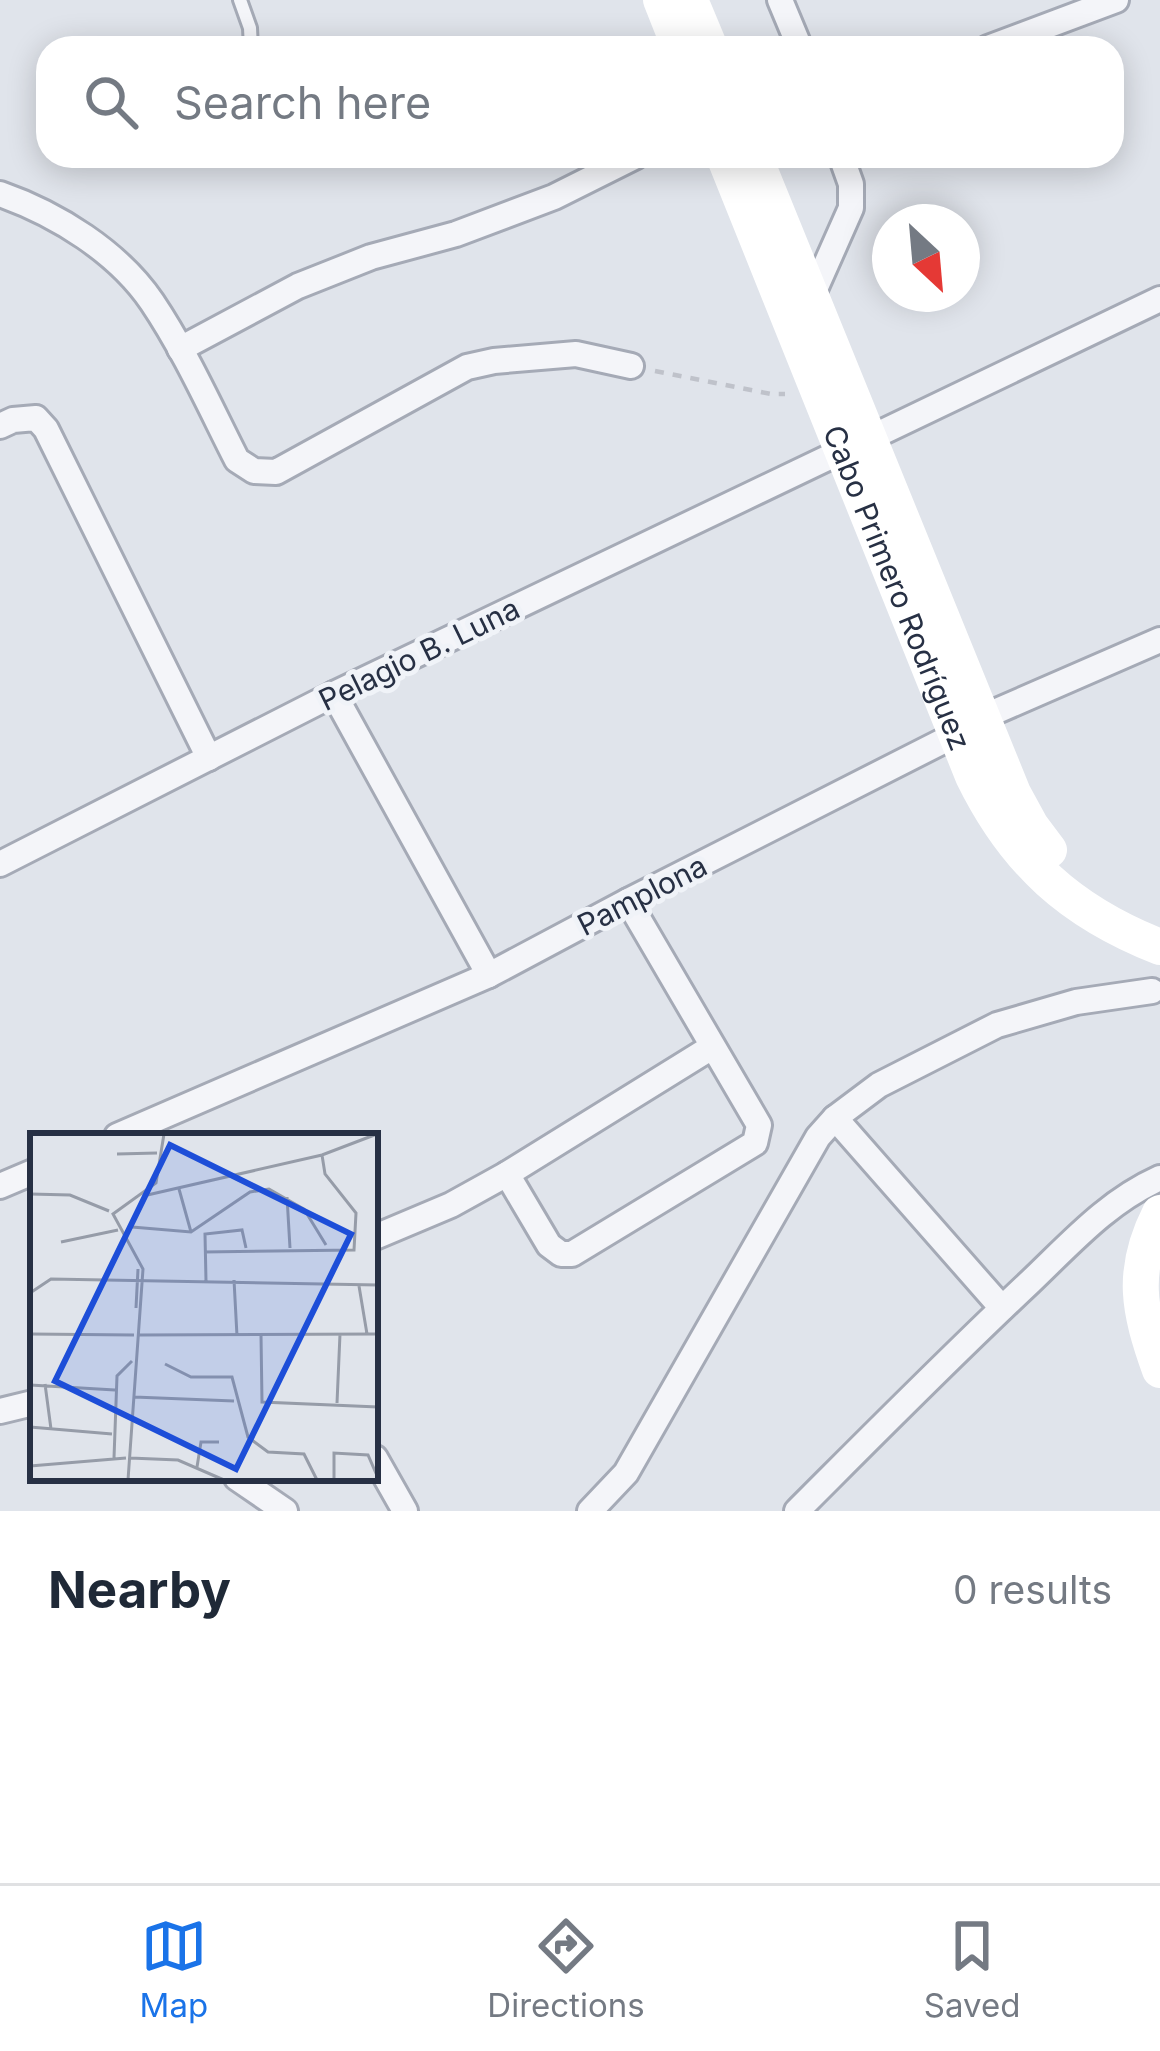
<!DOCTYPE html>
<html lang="en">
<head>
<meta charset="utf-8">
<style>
  :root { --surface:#fff; --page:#f2f2f3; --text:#1f2937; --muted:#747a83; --line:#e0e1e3; --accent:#1a73e8 }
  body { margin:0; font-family:Inter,sans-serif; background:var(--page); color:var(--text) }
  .compass { position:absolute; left:872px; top:204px; width:108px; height:108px; border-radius:50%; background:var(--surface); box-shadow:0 6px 30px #0003; rotate:154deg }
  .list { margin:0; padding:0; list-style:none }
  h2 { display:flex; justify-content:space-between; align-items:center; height:156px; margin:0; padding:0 48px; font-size:51px }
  h2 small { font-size:39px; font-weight:400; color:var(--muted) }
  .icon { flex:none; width:66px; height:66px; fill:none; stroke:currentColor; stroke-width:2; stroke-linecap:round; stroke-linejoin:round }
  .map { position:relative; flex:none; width:1160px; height:1511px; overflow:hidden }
  .search { position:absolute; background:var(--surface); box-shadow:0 6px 30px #0003; left:36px; right:36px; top:36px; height:132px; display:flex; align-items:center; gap:30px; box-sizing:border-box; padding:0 42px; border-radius:36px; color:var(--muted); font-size:45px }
  .sheet { height:372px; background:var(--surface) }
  nav { display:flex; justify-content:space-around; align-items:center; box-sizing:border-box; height:168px; border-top:3px solid var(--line); background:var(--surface); font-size:33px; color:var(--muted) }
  nav a { display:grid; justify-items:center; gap:6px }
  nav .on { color:var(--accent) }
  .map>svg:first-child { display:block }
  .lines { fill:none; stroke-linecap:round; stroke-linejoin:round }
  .lane-casing { stroke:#a5aab6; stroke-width:18 }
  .street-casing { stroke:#a5aab6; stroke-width:30 }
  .path { stroke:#bfc2ca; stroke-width:4.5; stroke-dasharray:9 9; stroke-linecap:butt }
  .lane { stroke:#f4f5f9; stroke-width:12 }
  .street { stroke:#f4f5f9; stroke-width:24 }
  .secondary { stroke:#fff; stroke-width:36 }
  .labels { text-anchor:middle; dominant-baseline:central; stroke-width:10; stroke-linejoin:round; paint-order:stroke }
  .street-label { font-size:30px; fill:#273044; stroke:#f0f3f8 }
  .inset-road { fill:none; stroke:#969ca8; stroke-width:3 }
  .view { fill:#1d4ed8; fill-opacity:0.15; stroke:#1d4ed8; stroke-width:6 }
  .inset-edge { fill:none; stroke:#273044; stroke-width:6 }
</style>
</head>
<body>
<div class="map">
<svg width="1160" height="1511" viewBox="0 0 1160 1511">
  <rect width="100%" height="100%" fill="#e0e4eb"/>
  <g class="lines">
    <defs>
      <path id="lane" d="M 240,0 L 250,28 L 251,48"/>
      <g id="street">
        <path d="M 780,0 L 800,48"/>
        <path d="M 988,48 L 1116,0"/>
        <path d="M 0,194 C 57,214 118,252 152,302 C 185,351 210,407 237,460 L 254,471 L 276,472 L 467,367 L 494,361 L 576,354 L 631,366"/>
        <path d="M 812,296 L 851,208 L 851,184 L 841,156"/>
        <path d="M 180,349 L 298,286 L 371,257 L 456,234 L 554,197 L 636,156"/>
        <path d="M 0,426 L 13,420 L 36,418 L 46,429 L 209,758"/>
        <path d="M 868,439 L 1160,299"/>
        <path d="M 334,694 L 489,975"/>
        <path d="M 0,864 L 334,694 L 842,451"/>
        <path d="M 835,1118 L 1002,1308"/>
        <path d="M 117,1136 L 489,975 L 628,901 L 951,737 L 983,717 L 1160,640"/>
        <path d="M 507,1174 L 549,1245 L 561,1254 L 572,1254 L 755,1143 L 759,1125 L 628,901"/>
        <path d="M 0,1186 L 33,1172"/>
        <path d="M 375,1237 L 451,1205 L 507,1174 L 712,1047"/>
        <path d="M 0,1411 L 33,1403"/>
        <path d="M 375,1458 L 405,1511"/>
        <path d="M 237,1478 L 285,1511"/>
        <path d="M 590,1511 L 626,1473 L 818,1137 L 835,1118 L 879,1085 L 997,1025 L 1076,1002 L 1152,991"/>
        <path d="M 797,1511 C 874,1434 951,1356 1030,1282 C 1072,1242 1107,1202 1160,1178"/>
      </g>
    </defs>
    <use href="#lane" class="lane-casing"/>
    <use href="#street" class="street-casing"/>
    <path class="path" d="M 655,371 L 771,394 L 785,394"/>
    <use href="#lane" class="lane"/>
    <use href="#street" class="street"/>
    <g class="secondary">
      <path d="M 661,0 L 680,48"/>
      <path d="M 690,0 L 710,48"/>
      <path id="s1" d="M 724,156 L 973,776 C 1015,862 1071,912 1160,947"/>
      <path d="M 754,156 L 1013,793 L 1031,826 L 1049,850"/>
      <path d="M 1160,1213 C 1130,1272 1139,1311 1160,1370"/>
    </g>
  </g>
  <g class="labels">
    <g class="street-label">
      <text stroke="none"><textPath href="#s1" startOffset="465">Cabo Primero Rodríguez</textPath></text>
      <text transform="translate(419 654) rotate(-26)">Pelagio B. Luna</text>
      <text transform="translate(642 895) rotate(-27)">Pamplona</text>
    </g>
  </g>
  <g transform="translate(30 1133)">
    <rect width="348" height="348" fill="#e0e4eb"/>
    <path class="inset-road" d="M 87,21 L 127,20M 149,56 L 161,99M 0,61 L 40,62 L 79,78M 113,63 L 292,22 L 347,1M 257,64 L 260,115M 102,94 L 161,99 L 220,59 L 239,56 L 274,76 L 296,112M 31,109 L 88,97M 174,119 L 324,117 L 326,80 L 295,41 L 292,22M 204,147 L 207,203M 176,148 L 175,101 L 212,97 L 216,115M 329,153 L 337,201M 0,160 L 21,146 L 348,152M 106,175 L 108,136M 0,201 L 104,202M 109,202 L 348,201M 231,202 L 232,269 L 348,274M 135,231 L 161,244 L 202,244 L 218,304 L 238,319 L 274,321 L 287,347M 15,251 L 21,296M 0,252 L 85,257M 104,264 L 204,268M 307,270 L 310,201M 0,294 L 82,301M 84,325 L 87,243 L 102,228M 100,325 L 148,327 L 194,347M 0,333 L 96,325M 167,334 L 171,309 L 189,309M 98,347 L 113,136 L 83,81 L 126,50 L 134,1M 304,347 L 304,320 L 338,322 L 348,345"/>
    <path class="view" d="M 140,12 L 321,101 L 206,336 L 25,248 Z"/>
    <rect width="348" height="348" class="inset-edge"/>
  </g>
</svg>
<svg class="compass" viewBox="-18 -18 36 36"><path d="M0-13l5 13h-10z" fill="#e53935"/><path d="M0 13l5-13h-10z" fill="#747a83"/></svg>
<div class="search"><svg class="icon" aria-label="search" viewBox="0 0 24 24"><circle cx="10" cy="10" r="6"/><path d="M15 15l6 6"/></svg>Search here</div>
</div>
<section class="sheet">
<h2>Nearby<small>0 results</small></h2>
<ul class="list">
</ul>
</section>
<nav>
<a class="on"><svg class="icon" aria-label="map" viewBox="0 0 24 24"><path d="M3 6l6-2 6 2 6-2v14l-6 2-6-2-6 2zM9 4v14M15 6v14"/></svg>Map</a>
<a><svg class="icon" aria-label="directions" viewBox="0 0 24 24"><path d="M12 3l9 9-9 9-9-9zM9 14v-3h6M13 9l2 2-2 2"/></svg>Directions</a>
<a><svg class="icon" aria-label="saved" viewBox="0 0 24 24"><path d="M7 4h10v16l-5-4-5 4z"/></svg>Saved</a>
</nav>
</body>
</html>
